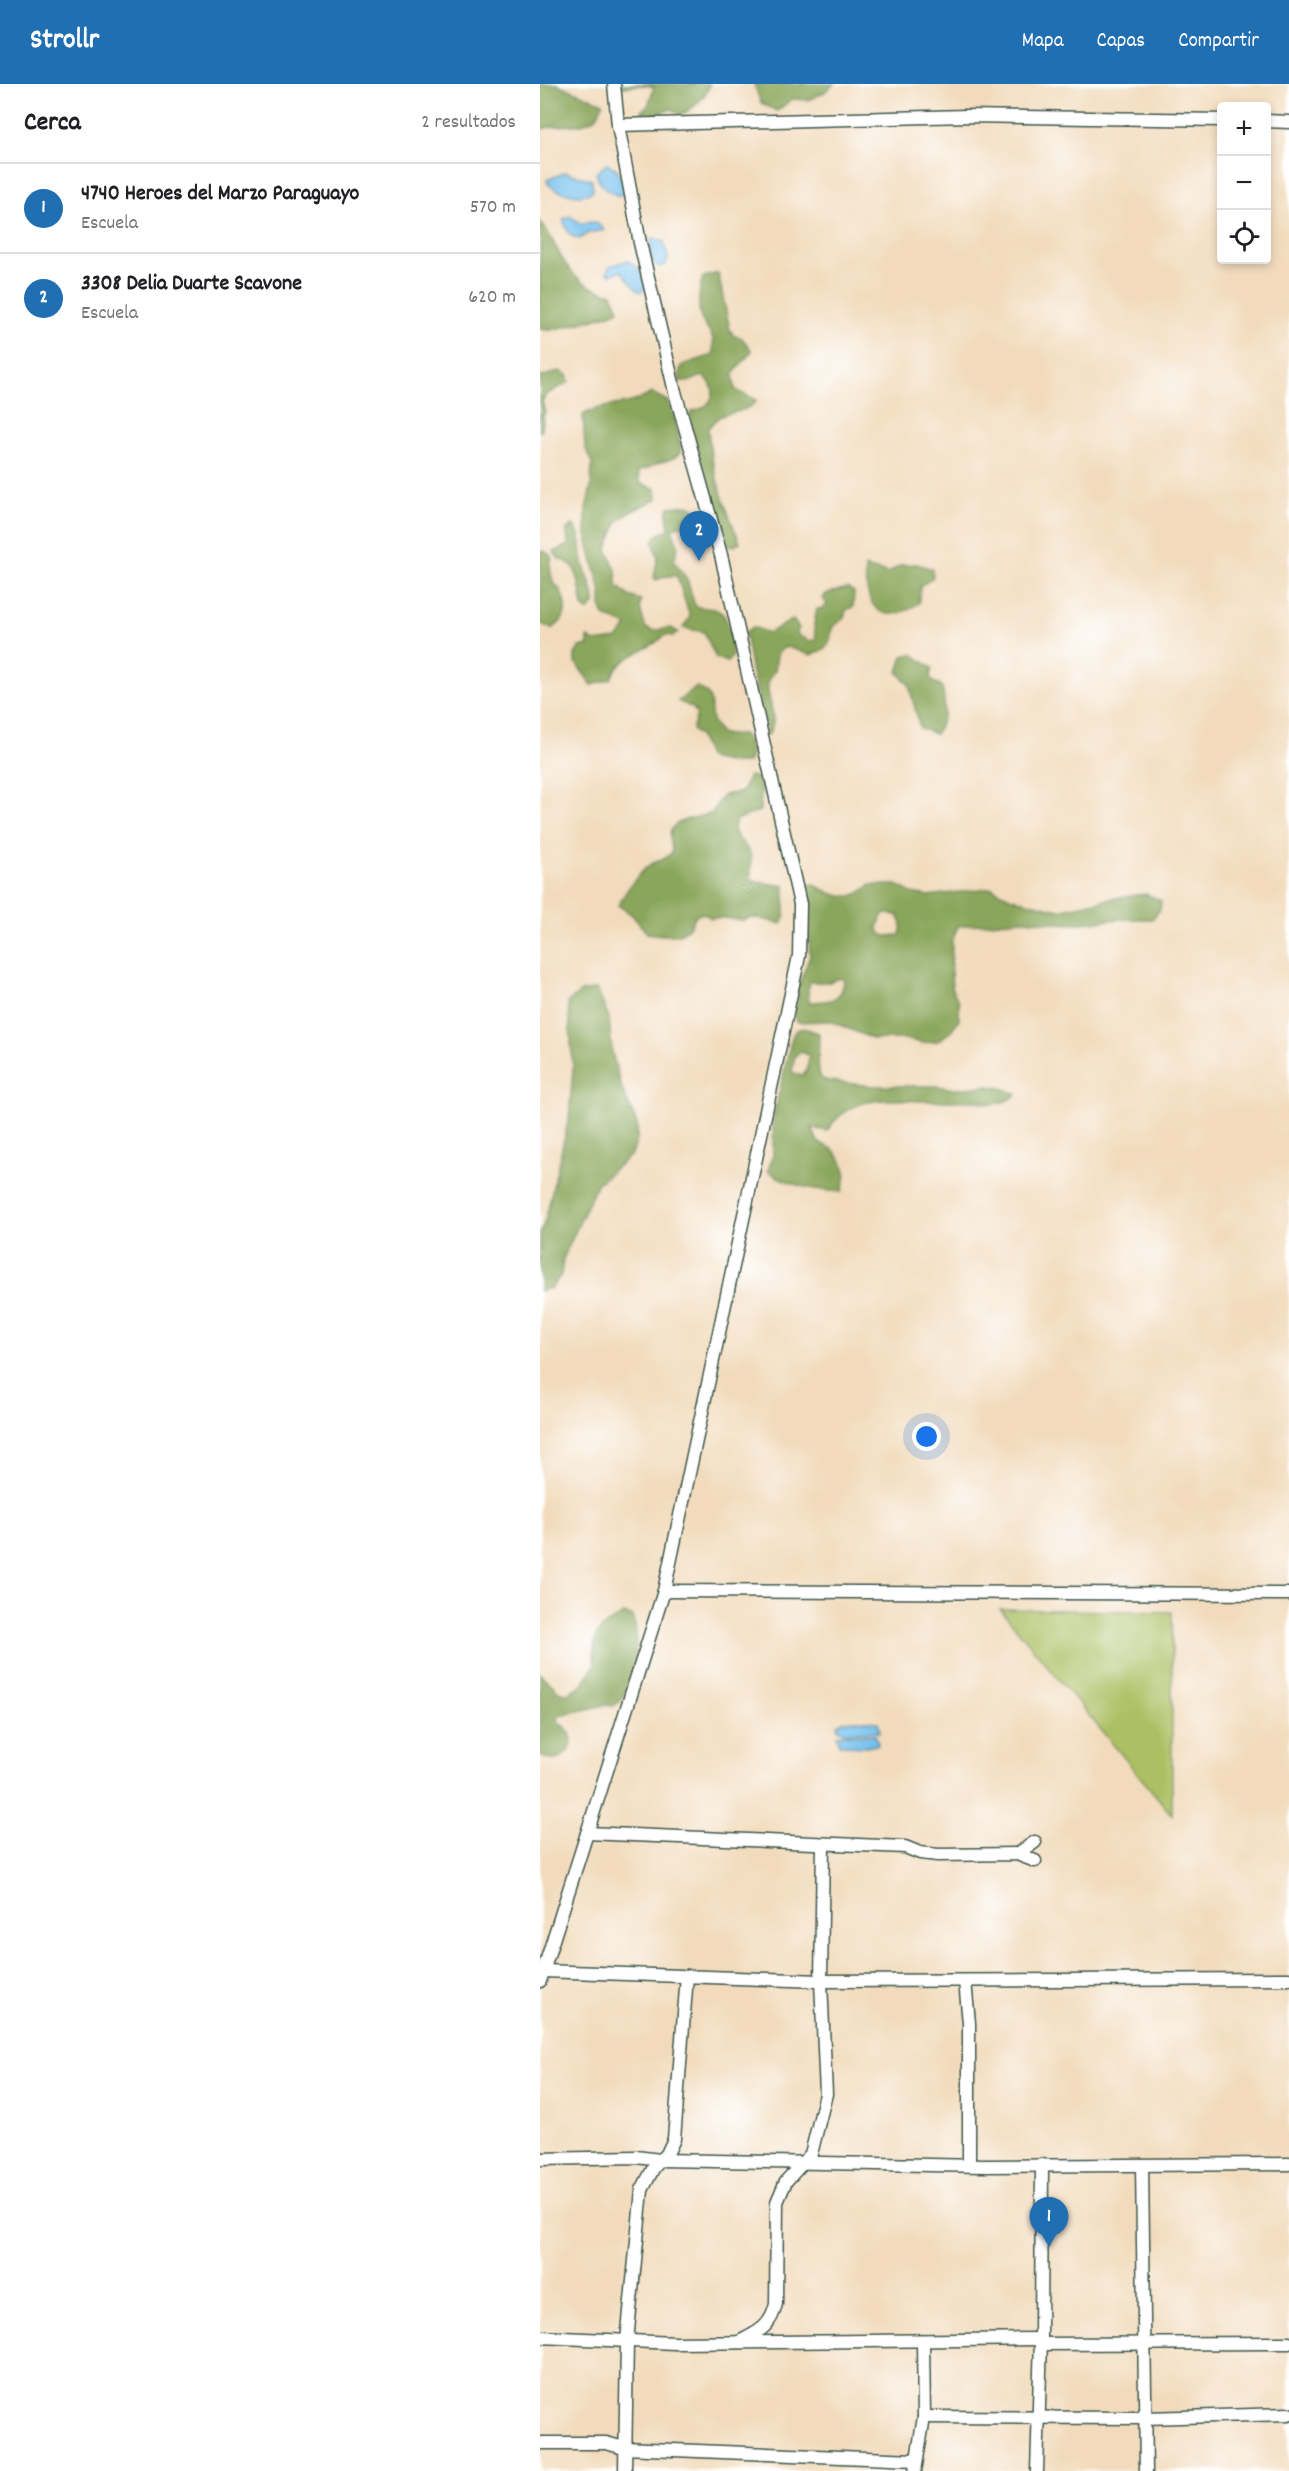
<!DOCTYPE html>
<html lang="es">
<head>
<meta charset="utf-8">
<style>
  :root { --surface:#fff; --page:#f2f2f2; --text:#202124; --muted:#757577; --line:#e0e0e0; --accent:#1f6fb2 }
  body { margin:0; font-family:Dekko,sans-serif; background:var(--page); color:var(--text) }
  .controls { position:absolute; right:18px; top:18px; display:grid; overflow:hidden; border-radius:6px; box-shadow:0 3px 9px #0003 }
  .controls button { width:54px; height:54px; display:grid; place-items:center; padding:0; border:0; border-bottom:2px solid var(--line); background:var(--surface); color:var(--text); font:30px sans-serif }
  .you { position:absolute; left:387px; top:1353px; width:21px; height:21px; margin:-15px; border:4px solid #fff; border-radius:50%; background:#1a73e8; box-shadow:0 0 0 9px #1a73e833 }
  .badge { display:grid; place-items:center; width:39px; height:39px; border-radius:50%; background:var(--accent); color:#fff; font-size:20px; font-weight:700 }
  .pin { position:absolute; translate:-50% -50px; filter:drop-shadow(0 2px 3px #0008) }
  .pin::after { content:''; position:absolute; top:32px; width:21px; height:18px; background:inherit; clip-path:polygon(0 0,100% 0,50% 100%) }
  .list { margin:0; padding:0; list-style:none }
  h2 { display:flex; justify-content:space-between; align-items:center; height:78px; margin:0; padding:0 24px; font-size:26px }
  h2 small { font-size:20px; font-weight:400; color:var(--muted) }
  .list li { display:grid; grid-template-columns:39px 1fr auto; gap:18px; align-items:center; box-sizing:border-box; height:90px; padding:0 24px; border-top:2px solid var(--line) }
  .list b { display:block; font-size:22px; white-space:nowrap }
  .list p { margin:0; font-size:20px; white-space:nowrap; color:var(--muted) }
  .list em { font-size:20px; font-style:normal; color:var(--muted) }
  .icon { flex:none; width:33px; height:33px; fill:none; stroke:currentColor; stroke-width:2; stroke-linecap:round; stroke-linejoin:round }
  .map { position:relative; flex:none; width:749px; height:2387px; overflow:hidden }
  header { display:flex; align-items:center; gap:36px; box-sizing:border-box; height:84px; padding:0 30px; background:var(--accent); color:#fff }
  header strong { font-size:28px }
  nav { display:flex; gap:33px; margin-inline-start:auto; font-size:21px }
  main { display:flex }
  aside { flex:1; background:var(--surface) }
  .map>svg:first-child { display:block }
  .green { fill:#acc064; stroke:#667e4c; stroke-width:1.5 }
  .forest { fill:#89a65a; stroke:#547247; stroke-width:1.5; fill-rule:evenodd }
  .water { fill:#73bfed; stroke:#497e90; stroke-width:1.5 }
  .lines { fill:none; stroke-linecap:round; stroke-linejoin:round }
  .street-casing { stroke:#3f5548; stroke-width:15 }
  .street { stroke:#fff; stroke-width:12 }
</style>
</head>
<body>
<header>
<strong>Strollr</strong>
<nav><a>Mapa</a><a>Capas</a><a>Compartir</a></nav>
</header>
<main>
<aside>
<h2>Cerca<small>2 resultados</small></h2>
<ul class="list">
<li><span class="badge">1</span><div><b>4740 Heroes del Marzo Paraguayo</b><p>Escuela</p></div><em>570 m</em></li>
<li><span class="badge">2</span><div><b>3308 Delia Duarte Scavone</b><p>Escuela</p></div><em>620 m</em></li>
</ul>
</aside>
<div class="map">
<svg width="749" height="2387" viewBox="0 0 749 2387">
  <rect width="100%" height="100%" fill="#fff"/>
  <filter id="ink" filterUnits="userSpaceOnUse"><feTurbulence type="fractalNoise" baseFrequency=".0167" numOctaves="2"/><feDisplacementMap in="SourceGraphic" scale="12" xChannelSelector="R" yChannelSelector="G"/><feConvolveMatrix kernelMatrix="1 2 1 2 8 2 1 2 1" color-interpolation-filters="sRGB"/></filter>
  <filter id="wash" filterUnits="userSpaceOnUse"><feTurbulence type="fractalNoise" baseFrequency=".008" numOctaves="4" result="noise"/><feDisplacementMap in="SourceGraphic" scale="24" xChannelSelector="R" yChannelSelector="G"/><feGaussianBlur stdDeviation="1.35" result="paint"/><feColorMatrix in="noise" values="0 0 0 0 0 0 0 0 0 0 0 0 0 0 0 0 0 1.4 0 .05"/><feComposite in="paint" operator="in"/></filter>
  <g filter="url(#wash)">
    <rect width="100%" height="100%" fill="#f2dbbc"/>
    <path class="green" d="M 460,1525 L 632,1528 L 632,1731 Z"/>
    <g class="forest">
      <path d="M 0,0 L 17,0 L 63,19 C 61,23 59,30 57,32 C 42,47 16,37 0,46 Z"/>
      <path d="M 80,0 L 170,0 C 166,13 153,25 140,31 L 132,25 L 112,31 L 103,30 L 101,27 L 108,22 L 114,3 C 105,0 92,1 81,4 Z"/>
      <path d="M 214,0 L 294,0 L 283,9 L 268,16 L 252,15 L 237,27 L 221,19 Z"/>
      <path d="M 0,137 C 26,172 21,197 72,210 L 79,226 C 67,232 11,249 0,245 Z"/>
      <path d="M 178,189 L 190,246 L 194,252 L 202,254 L 212,267 L 193,290 L 195,305 C 202,311 210,311 217,317 C 203,331 192,326 179,333 C 175,336 171,341 168,344 C 170,381 185,424 200,458 L 194,462 L 186,462 L 171,422 L 149,333 L 151,328 C 155,326 160,326 164,323 C 177,314 175,298 162,292 L 148,298 L 140,297 L 139,289 L 142,281 L 173,271 C 174,250 174,256 164,240 C 156,229 159,205 163,193 Z"/>
      <path d="M 20,287 L 27,291 L 29,298 L 6,311 L 2,318 L 5,329 L 3,333 L 2,345 L 0,348 L 0,293 Z"/>
      <path d="M 112,309 L 129,318 L 136,338 L 141,367 C 135,377 125,376 116,380 C 109,383 106,386 98,387 L 100,399 L 116,405 L 117,415 L 90,428 L 78,437 L 67,465 L 76,486 L 77,502 L 89,512 L 101,516 L 100,524 L 105,543 L 112,547 L 131,544 L 138,548 L 133,552 L 125,551 C 110,567 78,572 71,595 L 52,601 L 35,578 L 35,570 L 40,563 L 48,561 L 48,553 L 54,558 L 77,555 L 87,542 L 64,532 L 61,524 L 61,508 L 46,451 L 46,425 L 51,403 L 52,379 L 45,363 L 43,331 C 64,318 89,324 112,309 Z"/>
      <path d="M 150,421 L 155,425 L 157,440 L 153,446 L 147,440 L 132,444 L 138,462 L 134,477 L 147,495 L 155,522 C 161,525 168,523 174,525 C 191,529 192,558 192,572 L 187,578 L 176,574 L 164,548 L 143,544 L 150,533 L 137,492 L 128,492 L 116,496 L 114,493 L 118,473 L 113,458 L 117,451 L 129,445 L 127,431 L 129,423 Z"/>
      <path d="M 33,441 C 42,450 41,462 42,473 C 44,490 55,502 54,520 L 49,526 L 45,526 L 43,522 C 39,505 41,479 19,475 L 14,468 L 28,461 L 27,445 Z"/>
      <path d="M 0,467 L 6,468 L 12,473 C 10,480 10,489 13,497 C 14,500 17,502 19,504 C 28,520 29,536 11,545 L 0,539 Z"/>
      <path d="M 377,480 L 392,485 L 393,493 L 380,503 L 379,519 C 341,545 325,523 325,483 L 348,489 L 361,481 Z"/>
      <path d="M 307,504 L 314,508 L 313,523 L 306,526 L 304,534 L 292,544 C 290,564 288,564 270,571 L 247,563 C 234,567 237,575 235,587 C 215,602 244,631 228,651 L 212,589 L 205,548 L 213,543 L 228,549 L 253,536 L 259,544 L 257,548 L 260,554 L 264,554 L 268,557 L 276,556 L 274,541 L 277,525 L 284,524 L 287,521 L 283,514 L 286,510 Z"/>
      <path d="M 372,570 L 392,584 L 390,592 L 393,598 L 401,601 C 406,617 406,636 395,650 L 380,644 L 369,601 L 358,588 L 363,572 Z"/>
      <path d="M 157,603 C 177,613 168,620 172,636 C 174,640 178,645 180,649 L 188,651 L 203,650 C 212,660 213,667 208,679 L 193,679 L 169,674 L 159,652 L 152,646 L 157,630 L 153,624 L 138,617 Z"/>
      <path d="M 209,692 L 217,694 L 222,700 L 220,727 L 196,736 C 189,753 205,757 210,770 C 213,778 210,786 211,795 L 217,798 L 245,802 L 245,832 L 242,840 L 218,834 L 209,834 L 202,837 L 186,834 L 171,834 L 163,829 L 155,832 C 147,856 128,852 107,849 L 92,831 L 78,821 C 86,807 95,793 107,783 C 115,776 124,778 132,768 C 132,763 129,754 130,749 C 133,734 160,734 172,729 C 184,707 179,712 202,708 Z"/>
      <path d="M 273,800 C 293,812 310,820 330,801 L 357,801 L 371,809 L 388,812 L 452,804 L 472,814 L 519,826 L 574,814 L 606,810 L 621,817 L 620,826 L 612,835 L 579,835 L 531,840 L 482,836 L 418,842 L 412,857 L 411,889 L 412,905 L 419,918 L 419,935 L 410,948 L 398,957 L 382,959 L 365,955 L 333,955 L 290,937 L 258,938 L 253,931 L 258,915 L 256,907 L 270,872 L 265,803 ZM 346,830 L 358,831 L 362,840 L 360,851 L 345,852 L 339,848 L 338,844 L 342,831 ZM 300,894 L 304,896 C 303,918 286,918 269,918 L 268,906 L 270,898 L 289,898 Z"/>
      <path d="M 57,905 L 69,934 L 72,968 L 80,1000 L 97,1040 L 97,1056 L 92,1070 L 57,1100 L 23,1175 L 21,1191 L 11,1204 L 0,1207 L 0,1150 L 5,1137 L 29,1034 L 33,984 L 28,918 L 41,908 Z"/>
      <path d="M 264,944 L 279,949 L 278,988 L 282,995 L 289,997 L 334,1002 L 398,1002 L 414,1005 L 446,1002 L 462,1004 L 477,1010 C 473,1015 459,1020 452,1020 C 446,1020 440,1017 434,1017 C 418,1016 403,1018 387,1017 C 348,1016 312,1009 287,1047 L 272,1044 L 278,1058 L 293,1065 L 302,1077 L 306,1091 L 302,1108 C 275,1106 251,1103 228,1087 L 233,1071 L 233,1035 L 252,953 L 256,946 ZM 262,968 L 269,972 L 267,987 L 261,992 L 252,988 L 255,971 Z"/>
      <path d="M 84,1530 L 92,1532 C 102,1555 95,1605 74,1622 L 66,1621 L 24,1630 L 17,1633 L 20,1640 C 45,1652 26,1685 0,1672 L 0,1590 L 20,1608 L 28,1609 L 42,1601 L 55,1581 C 51,1550 57,1545 84,1530 Z"/>
    </g>
    <g class="water">
      <path d="M 67,80 L 77,85 L 85,106 L 81,112 C 68,109 60,102 56,89 Z"/>
      <path d="M 25,88 L 52,96 L 53,107 C 42,115 18,109 8,100 L 7,96 Z"/>
      <path d="M 30,132 L 40,139 L 56,138 L 64,146 L 49,149 L 39,155 C 28,152 26,145 23,135 Z"/>
      <path d="M 113,154 L 124,158 L 128,173 L 126,181 L 119,183 L 111,175 L 110,159 Z"/>
      <path d="M 85,177 L 89,177 C 99,184 107,193 104,206 L 101,208 L 97,206 L 81,187 L 70,191 L 67,188 L 70,182 Z"/>
      <path d="M 317,1636 L 338,1638 L 340,1648 L 305,1648 L 298,1645 L 298,1640 L 303,1637 Z"/>
      <path d="M 307,1650 L 335,1651 L 338,1660 C 328,1665 311,1662 299,1660 L 297,1651 Z"/>
    </g>
  </g>
  <g filter="url(#ink)">
    <g class="lines">
      <defs>
        <g id="street">
          <path d="M 726,37 L 749,38"/>
          <path d="M 78,41 L 427,32 L 682,36"/>
          <path d="M 124,1507 L 749,1510"/>
          <path d="M 47,1749 L 365,1763 L 380,1769 L 398,1771 L 477,1770 L 495,1777"/>
          <path d="M 477,1770 L 495,1758"/>
          <path d="M 3,1887 L 281,1897 L 749,1895"/>
          <path d="M 0,1897 L 124,1507 L 259,872 L 260,820 L 181,471 L 135,308 L 100,159 L 78,41 L 74,0"/>
          <path d="M 425,1897 L 429,1939 L 429,2081"/>
          <path d="M 0,2075 L 96,2073 L 120,2076 L 444,2082 L 749,2080"/>
          <path d="M 602,2081 L 606,2387"/>
          <path d="M 0,2253 L 135,2259 L 501,2255"/>
          <path d="M 199,2258 C 218,2248 231,2243 236,2220 L 237,2118 L 246,2097 L 271,2070 L 286,2010 L 281,1897 L 283,1760"/>
          <path d="M 501,2260 L 749,2259"/>
          <path d="M 384,2333 L 605,2334 L 749,2330"/>
          <path d="M 0,2359 L 66,2359 L 84,2364 L 375,2376"/>
          <path d="M 85,2387 L 87,2257 L 102,2106 L 114,2083 L 127,2070 L 134,2055 L 147,1892"/>
          <path d="M 375,2387 L 384,2333 L 383,2257"/>
          <path d="M 497,2387 L 501,2255 L 502,2081"/>
        </g>
      </defs>
      <use href="#street" class="street-casing"/>
      <use href="#street" class="street"/>
    </g>
  </g>
</svg>
<div class="controls">
<button>+</button>
<button>−</button>
<button><svg class="icon" aria-label="locate" viewBox="0 0 24 24"><circle cx="12" cy="12" r="6"/><path d="M12 2v4M12 18v4M2 12h4M18 12h4"/></svg></button>
</div>
<div class="you"></div>
<div class="pin badge" style="left:509px;top:2163px">1</div>
<div class="pin badge" style="left:159px;top:477px">2</div>
</div>
</main>
</body>
</html>
